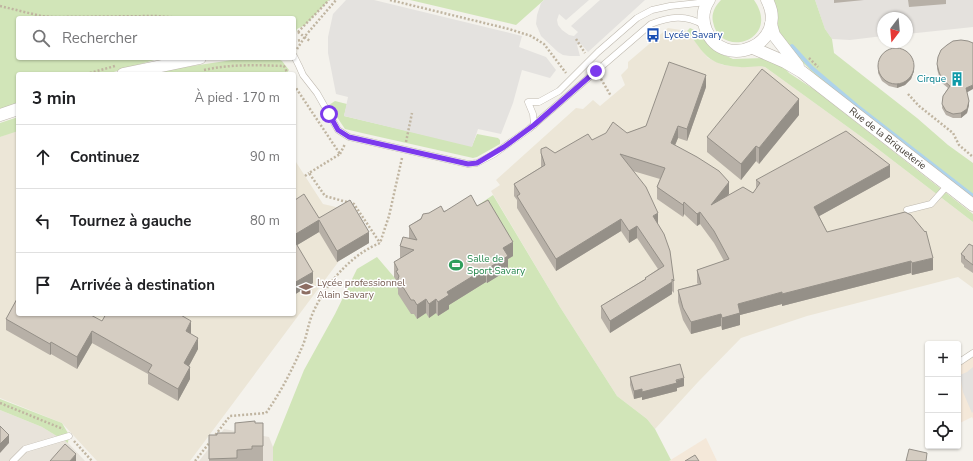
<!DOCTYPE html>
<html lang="fr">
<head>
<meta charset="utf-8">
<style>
  :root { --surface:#fff; --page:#f2f2f2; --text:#202124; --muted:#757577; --line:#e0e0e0 }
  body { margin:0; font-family:"Nunito Sans",sans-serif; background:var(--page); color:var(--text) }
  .controls { position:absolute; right:12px; bottom:12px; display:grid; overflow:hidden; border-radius:4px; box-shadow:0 1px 3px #0004 }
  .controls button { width:36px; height:36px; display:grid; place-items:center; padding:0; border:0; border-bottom:1px solid var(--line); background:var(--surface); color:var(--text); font:20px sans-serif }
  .compass { position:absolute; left:877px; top:12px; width:36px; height:36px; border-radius:50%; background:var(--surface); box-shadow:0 1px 3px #0004; rotate:196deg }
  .stop { position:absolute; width:12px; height:12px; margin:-9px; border:3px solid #7c3aed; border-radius:50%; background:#fff }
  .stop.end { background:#7c3aed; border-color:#fff; box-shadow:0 1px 4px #0008 }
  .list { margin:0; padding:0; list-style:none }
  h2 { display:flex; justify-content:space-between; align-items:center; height:52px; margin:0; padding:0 16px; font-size:17px }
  h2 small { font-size:13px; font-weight:400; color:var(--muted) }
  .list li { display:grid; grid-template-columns:26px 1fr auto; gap:12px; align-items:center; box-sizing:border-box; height:64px; padding:0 16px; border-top:1px solid var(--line) }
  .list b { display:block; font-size:15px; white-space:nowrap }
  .list em { font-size:13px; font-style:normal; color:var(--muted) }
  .icon { flex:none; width:22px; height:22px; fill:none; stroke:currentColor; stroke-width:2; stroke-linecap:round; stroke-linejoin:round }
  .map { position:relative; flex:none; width:973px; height:461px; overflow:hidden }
  .search { position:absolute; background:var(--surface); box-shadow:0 1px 3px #0004; left:16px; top:16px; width:280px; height:44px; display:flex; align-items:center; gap:10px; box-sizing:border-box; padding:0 14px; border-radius:4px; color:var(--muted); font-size:15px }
  .panel { position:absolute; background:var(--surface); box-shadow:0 1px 3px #0004; left:16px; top:72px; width:280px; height:244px; border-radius:4px }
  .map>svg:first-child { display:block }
  .residential { fill:#e8e3da }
  .commercial { fill:#f4e8d9 }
  .industrial { fill:#e4e1dd }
  .education { fill:#ece6d7 }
  .green { fill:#d1e5b8 }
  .parking { fill:#e4e2df }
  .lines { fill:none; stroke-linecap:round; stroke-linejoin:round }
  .stream { stroke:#aed3eb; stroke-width:4 }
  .lane-casing { stroke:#bfb9af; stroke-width:7 }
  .street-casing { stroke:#bfb9af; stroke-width:13 }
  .path { stroke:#c0b5a1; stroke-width:2.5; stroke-dasharray:2 2; stroke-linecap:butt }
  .lane { stroke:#fff; stroke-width:6 }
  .street { stroke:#fff; stroke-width:12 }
  .wall { fill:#b7b0a7 }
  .shaded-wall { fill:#959088 }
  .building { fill:#d5cdc2; stroke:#959088 }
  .route { stroke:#7c3aed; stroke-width:5 }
  .labels { text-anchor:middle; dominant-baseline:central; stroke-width:3; stroke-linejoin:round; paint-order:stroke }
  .transit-label { font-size:10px; fill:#164399; stroke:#fff; text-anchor:start }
  .culture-label { font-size:10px; fill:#0d838f; stroke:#fff; text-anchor:end }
  .street-label { font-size:10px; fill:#48423a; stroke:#fff }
  .leisure-label { font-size:10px; fill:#27864d; stroke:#fff; text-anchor:start }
  .education-label { font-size:10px; fill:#785e54; stroke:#fff; text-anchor:start }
</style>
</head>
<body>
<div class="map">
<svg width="973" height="461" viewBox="0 0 973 461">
  <rect width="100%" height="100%" fill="#f4f2ec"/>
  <g class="residential">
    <path d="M 0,410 L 42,427 L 68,443 L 85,461 L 0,461 Z"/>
    <path d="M 224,429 L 269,437 L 273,447 L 273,461 L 199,461 Z"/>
  </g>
  <g class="commercial">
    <path d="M 973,353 L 973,419 L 972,417 L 958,424 L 958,363 Z"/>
    <path d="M 706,438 L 717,461 L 669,461 Z"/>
  </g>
  <path class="industrial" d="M 815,0 L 973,0 L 973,27 L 907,34 L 907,18 L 883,18 L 883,36 L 850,40 L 832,39 L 825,29 Z"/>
  <g class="education">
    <path d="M 668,28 L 687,31 L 708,58 L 723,65 L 742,67 L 757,65 L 765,67 L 874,146 L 973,222 L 973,288 L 958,277 L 807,316 L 741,338 L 698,382 L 655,429 L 647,419 L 617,396 L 560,307 L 491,191 L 500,185 L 496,180 L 576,108 L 583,109 L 593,100 L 600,106 L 625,85 L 621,75 L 628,68 L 628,62 Z"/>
    <path d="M 18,130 L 18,314 L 294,314 L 294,159 L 323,204 L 349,210 L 369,243 L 339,261 L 190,461 L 97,461 L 62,423 L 0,398 L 0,137 Z"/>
  </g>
  <g class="green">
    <path d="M 0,0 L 329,0 L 305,25 L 297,29 L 294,38 L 294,18 L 18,18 L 18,58 L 161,58 L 107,74 L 18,74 L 18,103 L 0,110 Z"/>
    <path d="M 410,0 L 544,0 L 516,25 Z"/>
    <path d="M 721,0 L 754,0 C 782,40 720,60 713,22 C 711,14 715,6 721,0 Z"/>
    <path d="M 767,0 L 815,0 L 825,29 L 832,39 L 834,53 L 917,118 L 948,145 L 973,163 L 973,201 L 823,82 L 797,57 L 774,35 Z"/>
    <path d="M 690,28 L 701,33 L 715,51 L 733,59 L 765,58 L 779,62 L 789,73 L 815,90 L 973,214 L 973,222 L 874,146 L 765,67 C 756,65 749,68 740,67 C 707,65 705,54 687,31 Z"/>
    <path d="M 246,58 L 276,58 L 282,61 L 289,70 L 286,74 L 149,74 L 165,70 Z"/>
    <path d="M 335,101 L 347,104 L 344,116 L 472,146 L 477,134 L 498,138 L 500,140 L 500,144 L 477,157 L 473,158 L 362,133 L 345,129 L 329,105 Z"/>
    <path d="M 18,117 L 18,131 L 0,137 L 0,123 Z"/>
    <path d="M 493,195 L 560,307 L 617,396 L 647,419 L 655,429 L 671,460 L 669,461 L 273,461 L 273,447 L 304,370 L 335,314 L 357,269 L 377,257 L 394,277 L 471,210 Z"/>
    <path d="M 0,399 L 62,423 L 69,435 L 68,443 L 42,427 L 0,410 Z"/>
  </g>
  <g class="parking">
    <path d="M 346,0 L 374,0 L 522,36 L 519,47 L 546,57 L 556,70 L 550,78 L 522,70 L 513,103 L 501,134 L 478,129 L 472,147 L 344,116 L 348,97 L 336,94 L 328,53 L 328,37 L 333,14 Z"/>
    <path d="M 544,0 L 589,0 L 566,20 L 559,14 L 557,20 L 558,25 L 562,30 L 569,35 L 574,36 L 578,32 L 571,26 L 600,0 L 645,0 L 588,52 L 581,44 L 577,45 L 580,56 L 570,56 L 563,55 L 558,52 L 541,36 L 536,24 L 537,15 L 541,3 Z"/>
    <path d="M 973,367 L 973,412 L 972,413 L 963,392 L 960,375 L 967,372 Z"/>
  </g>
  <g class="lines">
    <path class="stream" d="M 792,46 L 812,68 L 857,106 L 973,196"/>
    <defs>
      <g id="lane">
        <path d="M 294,56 L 299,66 L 303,75 L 317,93 L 338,130 L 349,137 L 468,164 L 477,163 L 494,154 L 529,129 L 651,24 C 669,17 686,14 703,25"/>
        <path d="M 534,125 L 533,114 L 528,102 L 539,102 L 559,91 L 598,52 L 637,18 L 652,10 L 670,6 L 707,2"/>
        <path d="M 907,210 L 931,204 L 948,185"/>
        <path d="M 958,363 L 973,353"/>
        <path d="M 13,461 L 25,449 L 69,436"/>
      </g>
      <g id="street">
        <path d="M 709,0 C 703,9 702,20 706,30 C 724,73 790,43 767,0"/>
        <path d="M 771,24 L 774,35 L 798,66"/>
        <path id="s1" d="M 753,48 L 785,62 L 802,72 L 973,205"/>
        <path d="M 123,74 L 200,58"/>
        <path d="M 0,115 L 18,109"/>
      </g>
    </defs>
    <use href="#lane" class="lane-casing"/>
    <use href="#street" class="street-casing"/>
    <g class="path">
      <path d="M 390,0 L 509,29 L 531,36 L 544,44 L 566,73"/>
      <path d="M 0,6 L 41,16 L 54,17 L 155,16 L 186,18"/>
      <path d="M 294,32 L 298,32 L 310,41"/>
      <path d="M 298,32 L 329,0"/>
      <path d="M 576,39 L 585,53"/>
      <path d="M 294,41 L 302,40"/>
      <path d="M 297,49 L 306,35 L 336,0"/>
      <path d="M 809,58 L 818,67"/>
      <path d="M 204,70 C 231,64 257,65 284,66 L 288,74"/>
      <path d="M 86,74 L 115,66"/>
      <path d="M 601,79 L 611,96"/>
      <path d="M 294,85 L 340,154 L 309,173 L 325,196 L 354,204 L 380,243"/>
      <path d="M 908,94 L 919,106 L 953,133 L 959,145 L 973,157"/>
      <path d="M 406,142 L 412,113"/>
      <path d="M 340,154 L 345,144"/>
      <path d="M 305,176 L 309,173"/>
      <path d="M 0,403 L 63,429"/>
      <path d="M 213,438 L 230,416 L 266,413 C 281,392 293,368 303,345 C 307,335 308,325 312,315 C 324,286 350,255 380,243 L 389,216 L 402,158"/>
      <path d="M 74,441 L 92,461"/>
      <path d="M 195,461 L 210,442"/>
    </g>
    <use href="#lane" class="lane"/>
    <use href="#street" class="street"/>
  </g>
  <g class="wall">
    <path d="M 834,0 L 864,0 L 834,3 Z"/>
    <path d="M 908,0 L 946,0 L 946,4 L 909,7 Z"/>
    <path d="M 879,61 L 914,71 L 911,79 L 905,85 L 897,88 L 889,86 L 882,81 L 878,73 Z"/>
    <path d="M 937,64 L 967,92 L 969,105 L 967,113 L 961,118 L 953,118 L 946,115 L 942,108 L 943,96 L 948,88 L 942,83 L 939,76 L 937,69 Z"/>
    <path d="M 706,87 L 687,141 L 678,138 L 675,145 L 729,194 L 728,195 L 753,193 L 756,189 L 756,180 L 890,177 L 819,216 L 827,232 L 933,270 L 912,275 L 911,273 L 782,306 L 782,304 L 740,315 L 740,325 L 722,330 L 721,326 L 691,334 L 683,320 L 678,302 L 678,290 L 698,284 L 697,283 L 697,270 L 724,261 L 714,243 L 700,224 L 697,226 L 684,214 L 683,217 L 657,199 L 657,187 L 660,179 L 633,171 L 658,225 L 674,281 L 674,293 L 672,291 L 672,294 L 610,333 L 601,318 L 601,306 L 645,279 L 645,278 L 658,269 L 637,238 L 629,243 L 621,231 L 556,271 L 517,208 L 517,200 L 514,196 L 514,184 L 541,167 L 541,153 L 555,153 L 592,140 L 627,133 L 646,126 Z"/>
    <path d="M 799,115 L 759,164 L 756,161 L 741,180 L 707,152 L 707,137 Z"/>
    <path d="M 295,200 L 319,218 L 369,243 L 337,262 L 319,232 L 297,245 L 313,283 L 294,295 Z"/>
    <path d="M 477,206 L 513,256 L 508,259 L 508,270 L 487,283 L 486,282 L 449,305 L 449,309 L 438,316 L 436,313 L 429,318 L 426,313 L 417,319 L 414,314 L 411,314 L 398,294 L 398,289 L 396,285 L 396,280 L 394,277 L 394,262 L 400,259 L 400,246 L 409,238 L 409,226 L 429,213 Z"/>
    <path d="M 973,246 L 973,273 L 964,267 L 964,265 L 961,262 L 961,254 Z"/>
    <path d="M 105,314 L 179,314 L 191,333 L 190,334 L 198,349 L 189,366 L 190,379 L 178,401 L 148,384 L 148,374 L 92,343 L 77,369 L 51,354 L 50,355 L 6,330 L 6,319 L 102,321 L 106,314 Z"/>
    <path d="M 630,377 L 684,386 L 677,388 L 677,391 L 642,400 L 642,397 L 634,399 L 630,385 Z"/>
    <path d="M 255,423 L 263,423 L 263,461 L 209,461 L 209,435 L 217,435 L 235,433 Z"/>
  </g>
  <g class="shaded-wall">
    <path d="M 914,67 L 914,71 L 911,79 L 905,85 L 897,88 L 897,84 Z"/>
    <path d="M 706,75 L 706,87 L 687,141 L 687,129 Z"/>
    <path d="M 973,85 L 973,89 L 966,93 L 966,88 Z"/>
    <path d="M 799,99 L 799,115 L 759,164 L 759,148 Z"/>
    <path d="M 969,101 L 969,105 L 967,113 L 961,118 L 961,113 Z"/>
    <path d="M 678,126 L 678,138 L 671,155 L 671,143 Z"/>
    <path d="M 756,146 L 756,161 L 741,180 L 741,164 Z"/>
    <path d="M 890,165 L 890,177 L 814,219 L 814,207 Z"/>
    <path d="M 729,182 L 729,194 L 711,217 L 711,205 Z"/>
    <path d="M 684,202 L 684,214 L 683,217 L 683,205 Z"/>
    <path d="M 700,212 L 700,224 L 697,226 L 697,214 Z"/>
    <path d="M 658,213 L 658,225 L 653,216 Z"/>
    <path d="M 621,219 L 621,231 L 556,271 L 556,259 Z"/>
    <path d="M 319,220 L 319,232 L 294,247 L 294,235 Z"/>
    <path d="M 637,226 L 637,238 L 629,243 L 629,231 Z"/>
    <path d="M 369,232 L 369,243 L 337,262 L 337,251 Z"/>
    <path d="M 513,242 L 513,256 L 508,259 L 508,270 L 487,283 L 487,269 L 503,248 Z"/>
    <path d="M 933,258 L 933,270 L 912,275 L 912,263 Z"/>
    <path d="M 911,261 L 911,273 L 782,306 L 782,294 Z"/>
    <path d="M 486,268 L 486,282 L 449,305 L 449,309 L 438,316 L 438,302 L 447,292 Z"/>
    <path d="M 313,272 L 313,283 L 294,295 L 294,283 Z"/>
    <path d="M 672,279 L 672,294 L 610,333 L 610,321 Z"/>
    <path d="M 782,292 L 782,304 L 740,315 L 740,325 L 722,330 L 722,318 L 738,304 Z"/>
    <path d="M 426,299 L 426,313 L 417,319 L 417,305 Z"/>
    <path d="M 436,299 L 436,313 L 429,318 L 429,304 Z"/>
    <path d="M 721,314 L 721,326 L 691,334 L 691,322 Z"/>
    <path d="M 191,321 L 191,333 L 186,342 L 186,331 Z"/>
    <path d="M 92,331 L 92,343 L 77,369 L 77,357 Z"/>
    <path d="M 198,338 L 198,349 L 184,375 L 184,363 Z"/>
    <path d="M 51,342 L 51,354 L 50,355 L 50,344 Z"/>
    <path d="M 190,367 L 190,379 L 178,401 L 178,389 Z"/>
    <path d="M 684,378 L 684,386 L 677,388 L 677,391 L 642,400 L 642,392 Z"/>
    <path d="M 642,389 L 642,397 L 634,399 L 634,391 Z"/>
    <path d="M 9,435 L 9,443 L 0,453 L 0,444 Z"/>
    <path d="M 76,454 L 76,461 L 70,461 Z"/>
  </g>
  <g class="building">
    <path d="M 961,40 L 968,41 L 973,43 L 973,85 L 966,88 L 969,101 L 967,109 L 961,113 L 953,114 L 946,111 L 942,104 L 943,96 L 950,86 L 942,79 L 939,72 L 937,64 L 938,57 L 941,50 L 947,45 L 953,41 Z"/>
    <circle cx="896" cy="66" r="18"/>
    <path d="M 669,62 L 706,75 L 687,129 L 678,126 L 671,143 L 697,157 L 719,171 L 729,182 L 711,205 L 743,187 L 753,193 L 760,183 L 756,180 L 846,131 L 890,165 L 814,207 L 827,232 L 905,212 L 911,215 L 925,232 L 926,231 L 933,258 L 912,263 L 911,261 L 782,294 L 782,292 L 738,304 L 740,313 L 722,318 L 721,314 L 691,322 L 683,308 L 678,290 L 701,284 L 697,270 L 729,259 L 714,231 L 700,212 L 697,214 L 684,202 L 683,205 L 657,187 L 665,168 L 620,154 L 646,187 L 658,213 L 653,216 L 664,234 L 670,251 L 674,281 L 672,279 L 672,282 L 610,321 L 601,306 L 646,279 L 645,278 L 664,266 L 637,226 L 629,231 L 621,219 L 556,259 L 517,196 L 520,194 L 514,184 L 545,165 L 541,153 L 541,149 L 546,147 L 555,153 L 588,134 L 592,140 L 606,133 L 613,122 L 627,133 L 646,126 Z"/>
    <path d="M 762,69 L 799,99 L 759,148 L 756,146 L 741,164 L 707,137 Z"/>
    <path d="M 304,194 L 319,218 L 350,200 L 369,232 L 337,251 L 319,220 L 294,235 L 294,198 L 295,200 Z"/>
    <path d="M 471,195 L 477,206 L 488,200 L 513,242 L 503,248 L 508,256 L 487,269 L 486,268 L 447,292 L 449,295 L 438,302 L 436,299 L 429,304 L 426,299 L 417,305 L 414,300 L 411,300 L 398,279 L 399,276 L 396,271 L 398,270 L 394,262 L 414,250 L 400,246 L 403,237 L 417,240 L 409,226 L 421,219 L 423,214 L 429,213 L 441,206 L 444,212 Z"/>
    <path d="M 294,240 L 313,272 L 294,283 Z"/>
    <path d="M 969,244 L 973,246 L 973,265 L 964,258 L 965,257 L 961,254 Z"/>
    <path d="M 18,297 L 18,314 L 89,314 L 102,321 L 106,314 L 179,314 L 191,321 L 186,331 L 198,338 L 184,363 L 190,367 L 178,389 L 148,372 L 152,365 L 92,331 L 77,357 L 51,342 L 50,344 L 6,319 Z"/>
    <path d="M 680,364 L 684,378 L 676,380 L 677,383 L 642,392 L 642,389 L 634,391 L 630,377 Z"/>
    <path d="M 255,421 L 255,423 L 263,423 L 263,446 L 252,446 L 252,449 L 237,450 L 237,458 L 209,459 L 209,435 L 217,435 L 217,433 L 235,433 L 235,423 Z"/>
    <path d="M 0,426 L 9,435 L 0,444 Z"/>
    <path d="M 65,444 L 76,454 L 70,461 L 50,461 Z"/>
    <path d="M 909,449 L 927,453 L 926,461 L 906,461 Z"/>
    <path d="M 695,455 L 699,461 L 685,461 Z"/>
  </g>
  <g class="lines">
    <path class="route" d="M 329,114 L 338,130 L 349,137 L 468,164 L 477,163 L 504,147 L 534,125 L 596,71"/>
  </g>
  <defs>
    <symbol id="bus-bare" viewBox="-9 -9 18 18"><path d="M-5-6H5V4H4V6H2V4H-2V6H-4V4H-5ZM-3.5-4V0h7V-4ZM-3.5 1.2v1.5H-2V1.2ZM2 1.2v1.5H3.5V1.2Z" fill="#1a4fb4" stroke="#fff" stroke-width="2.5" paint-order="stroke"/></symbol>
    <symbol id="building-bare" viewBox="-9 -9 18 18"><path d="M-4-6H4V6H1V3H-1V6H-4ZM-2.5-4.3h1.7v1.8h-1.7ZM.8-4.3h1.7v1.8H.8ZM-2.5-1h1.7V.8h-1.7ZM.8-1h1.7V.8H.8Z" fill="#0f9aa8" stroke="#fff" stroke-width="2.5" paint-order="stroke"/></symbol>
    <symbol id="stadium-bare" viewBox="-9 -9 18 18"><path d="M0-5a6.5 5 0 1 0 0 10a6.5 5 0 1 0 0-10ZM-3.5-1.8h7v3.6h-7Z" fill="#2e9e5b" stroke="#fff" stroke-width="2.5" paint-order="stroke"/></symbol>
    <symbol id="school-bare" viewBox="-9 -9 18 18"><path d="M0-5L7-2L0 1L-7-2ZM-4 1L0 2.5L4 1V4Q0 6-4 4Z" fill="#8d6e63" stroke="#fff" stroke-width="2.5" paint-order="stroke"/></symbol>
  </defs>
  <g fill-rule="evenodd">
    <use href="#bus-bare" x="643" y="25" width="20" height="20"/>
    <use href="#building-bare" x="947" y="69" width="20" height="20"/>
    <use href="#stadium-bare" x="446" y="255" width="20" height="20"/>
    <use href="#school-bare" x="296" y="279" width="20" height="20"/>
  </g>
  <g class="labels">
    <g class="transit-label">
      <text x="664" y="35">Lycée Savary</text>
    </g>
    <g class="culture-label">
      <text x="946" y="79">Cirque</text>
    </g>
    <g class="street-label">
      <text stroke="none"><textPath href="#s1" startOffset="163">Rue de la Briqueterie</textPath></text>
    </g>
    <g class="leisure-label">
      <text x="467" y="259">Salle de<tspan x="467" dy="12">Sport Savary</tspan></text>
    </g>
    <g class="education-label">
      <text x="317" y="283">Lycée professionnel<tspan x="317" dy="12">Alain Savary</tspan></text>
    </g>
  </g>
</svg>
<div class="controls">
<button>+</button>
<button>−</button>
<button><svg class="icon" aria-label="locate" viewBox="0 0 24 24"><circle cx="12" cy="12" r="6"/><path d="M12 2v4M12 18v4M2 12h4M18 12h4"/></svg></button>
</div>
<svg class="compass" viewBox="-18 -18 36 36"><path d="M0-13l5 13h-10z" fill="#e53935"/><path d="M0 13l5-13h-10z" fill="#757577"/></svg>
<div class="stop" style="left:329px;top:114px"></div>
<div class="stop end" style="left:596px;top:71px"></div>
<div class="search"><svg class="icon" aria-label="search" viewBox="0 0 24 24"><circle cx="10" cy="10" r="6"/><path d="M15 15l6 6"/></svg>Rechercher</div>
<section class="panel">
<h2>3 min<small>À pied · 170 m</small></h2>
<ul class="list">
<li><svg class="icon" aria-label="ahead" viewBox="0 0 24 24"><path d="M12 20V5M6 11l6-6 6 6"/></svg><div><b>Continuez</b></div><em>90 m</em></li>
<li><svg class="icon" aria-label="left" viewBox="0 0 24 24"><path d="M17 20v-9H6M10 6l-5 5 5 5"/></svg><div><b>Tournez à gauche</b></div><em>80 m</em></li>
<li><svg class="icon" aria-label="arrive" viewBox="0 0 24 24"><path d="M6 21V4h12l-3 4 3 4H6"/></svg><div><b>Arrivée à destination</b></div></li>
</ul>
</section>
</div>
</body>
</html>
